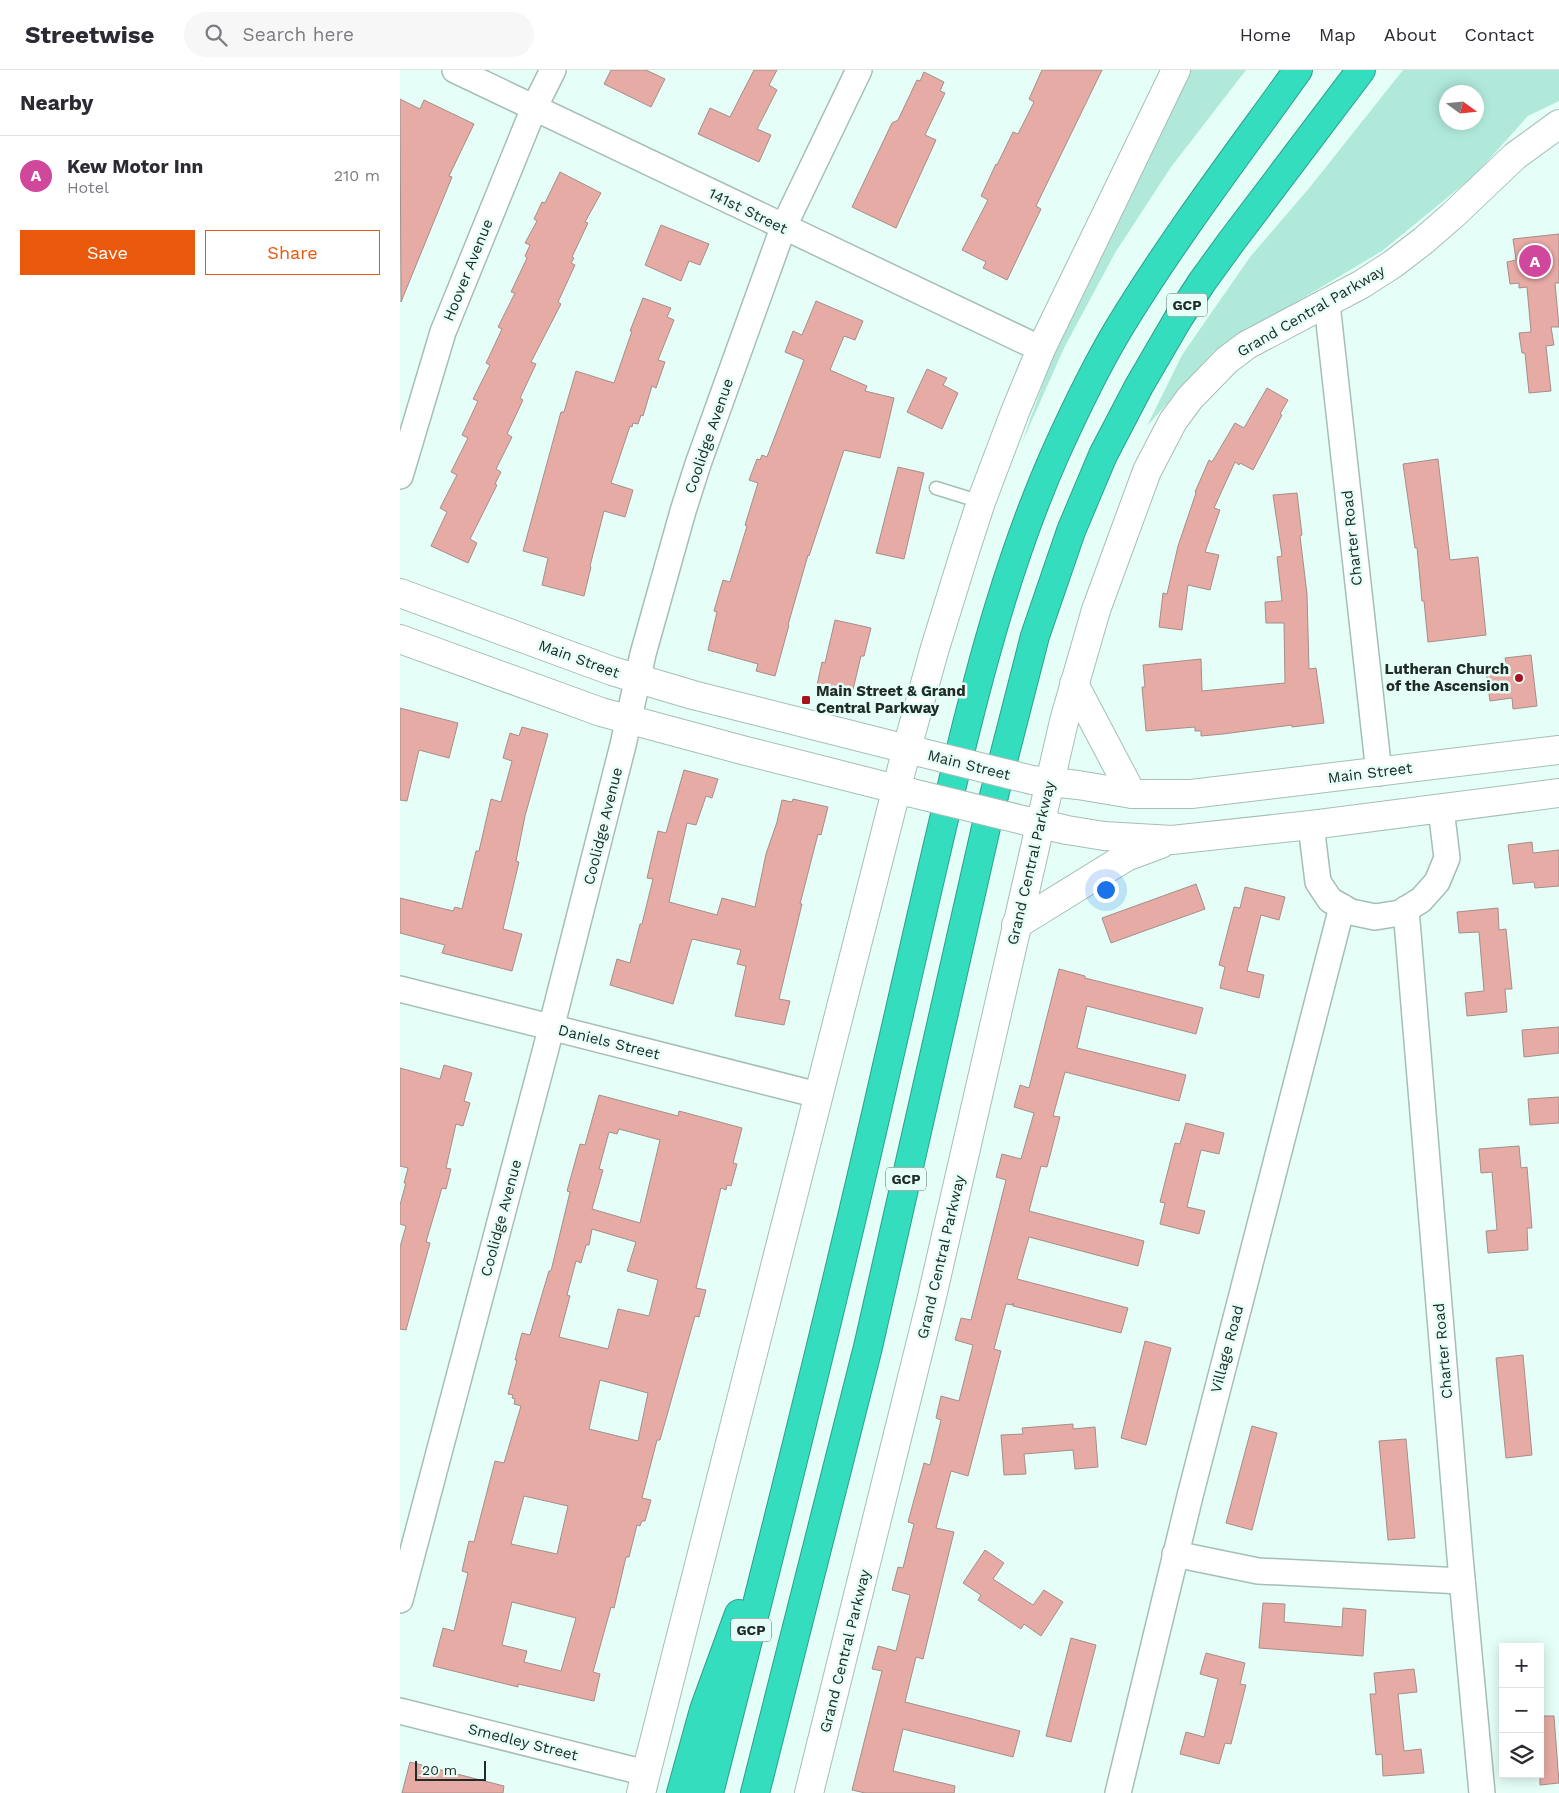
<!DOCTYPE html>
<html lang="en">
<head>
<meta charset="utf-8">
<style>
  :root { --surface:#fff; --page:#f7f7f7; --text:#2b2b33; --muted:#7c7c81; --line:#e1e1e2; --accent:#ea580c }
  body { margin:0; font-family:"Work Sans",sans-serif; background:var(--page); color:var(--text) }
  .controls { position:absolute; right:15px; bottom:15px; display:grid; overflow:hidden; border-radius:0px; box-shadow:0 2px 12px #0003 }
  .controls button { width:45px; height:45px; display:grid; place-items:center; padding:0; border:0; border-bottom:1px solid var(--line); background:var(--surface); color:var(--text); font:25px sans-serif }
  .compass { position:absolute; left:1039px; top:15px; width:45px; height:45px; border-radius:50%; background:var(--surface); box-shadow:0 2px 12px #0003; rotate:105deg }
  .scale { position:absolute; left:15px; bottom:12px; width:71px; box-sizing:border-box; padding-left:5px; border:2px solid #212b28; border-top:0; font-size:14px; line-height:18px; white-space:nowrap; color:#212b28; -webkit-text-stroke:4px #e5fff8; paint-order:stroke }
  .you { position:absolute; left:705px; top:819px; width:18px; height:18px; margin:-12px; border:4px solid #fff; border-radius:50%; background:#1a73e8; box-shadow:0 0 0 8px #1a73e833 }
  .badge { display:grid; place-items:center; width:32px; height:32px; border-radius:50%; background:var(--accent); color:#fff; font-size:16px; font-weight:700 }
  .pin { position:absolute; translate:-50% -50%; border:2px solid #fff; box-shadow:0 1px 5px #0006 }
  .list { margin:0; padding:0; list-style:none }
  h2 { display:flex; justify-content:space-between; align-items:center; height:65px; margin:0; padding:0 20px; font-size:21px }
  h2 small { font-size:16px; font-weight:400; color:var(--muted) }
  .list li { display:grid; grid-template-columns:32px 1fr auto; gap:15px; align-items:center; box-sizing:border-box; height:80px; padding:0 20px; border-top:1px solid var(--line) }
  .list b { display:block; font-size:19px; white-space:nowrap }
  .list p { margin:0; font-size:16px; white-space:nowrap; color:var(--muted) }
  .list em { font-size:16px; font-style:normal; color:var(--muted) }
  .actions { display:flex; gap:10px; padding:15px 20px }
  .actions a { flex:1; padding:11px 0; border:1px solid var(--accent); border-radius:0px; text-align:center; font-size:18px; color:var(--accent) }
  .actions .main { background:var(--accent); color:#fff }
  .icon { flex:none; width:28px; height:28px; fill:none; stroke:currentColor; stroke-width:2; stroke-linecap:round; stroke-linejoin:round }
  .map { position:relative; flex:none; width:1159px; height:1723px; overflow:hidden }
  header { display:flex; align-items:center; gap:30px; box-sizing:border-box; height:70px; padding:0 25px; background:var(--surface); border-bottom:1px solid var(--line) }
  header strong { font-size:24px }
  nav { display:flex; gap:28px; margin-inline-start:auto; font-size:18px }
  .search { width:350px; height:45px; background:var(--page); display:flex; align-items:center; gap:12px; box-sizing:border-box; padding:0 18px; border-radius:28px; color:var(--muted); font-size:19px }
  main { display:flex }
  aside { flex:1; background:var(--surface) }
  .map>svg:first-child { display:block }
  .green { fill:#b0e9da; fill-rule:evenodd }
  .building { fill:#e7aba5; stroke:#a58d8a; fill-rule:evenodd }
  .lines { fill:none; stroke-linecap:round; stroke-linejoin:round }
  .lane-casing { stroke:#a5beb7; stroke-width:15 }
  .street-casing { stroke:#a5beb7; stroke-width:28 }
  .secondary-casing { stroke:#a5beb7; stroke-width:30 }
  .highway-casing { stroke:#2e9f8a; stroke-width:30 }
  .lane { stroke:#fff; stroke-width:12 }
  .street { stroke:#fff; stroke-width:25 }
  .secondary { stroke:#fff; stroke-width:28 }
  .highway { stroke:#35ddbf; stroke-width:28 }
  .secondary-bridge-casing { stroke:#a5beb7; stroke-width:30; stroke-linecap:butt }
  .secondary-bridge { stroke:#fff; stroke-width:28 }
  .poi-dot { fill:#a8121c; stroke:#e5fff8; stroke-width:2 }
  .labels { text-anchor:middle; dominant-baseline:central; stroke-width:5; stroke-linejoin:round; paint-order:stroke }
  .shield { fill:#e5fff8; stroke:#5c6b66; stroke-width:1 }
  .shield-label { font-size:14px; font-weight:bold; fill:#212b28 }
  .street-label { font-size:15px; fill:#212b28; stroke:#e5fff8 }
  .poi-label { font-size:15px; font-weight:bold; fill:#212b28; stroke:#e5fff8; text-anchor:end }
</style>
</head>
<body>
<header>
<strong>Streetwise</strong>
<div class="search"><svg class="icon" aria-label="search" viewBox="0 0 24 24"><circle cx="10" cy="10" r="6"/><path d="M15 15l6 6"/></svg>Search here</div>
<nav><a>Home</a><a>Map</a><a>About</a><a>Contact</a></nav>
</header>
<main>
<aside>
<h2>Nearby<small></small></h2>
<ul class="list">
<li><span class="badge" style="background:#d1479c">A</span><div><b>Kew Motor Inn</b><p>Hotel</p></div><em>210 m</em></li>
</ul>
<div class="actions"><a class="main">Save</a><a>Share</a></div>
</aside>
<div class="map">
<svg width="1159" height="1723" viewBox="0 0 1159 1723">
  <rect width="100%" height="100%" fill="#e5fff8"/>
  <g class="green">
    <path d="M 787,0 L 846,0 L 771,97 L 715,183 L 664,278 L 621,375 L 655,280 Z"/>
    <path d="M 1003,0 L 1159,0 L 1159,31 L 1128,46 L 1075,105 L 982,181 L 814,281 L 747,356 L 782,285 L 850,187 L 910,117 ZM 1046,22 L 1076,22 L 1076,52 L 1046,52 Z"/>
  </g>
  <g class="building">
    <path d="M 211,0 L 246,0 L 265,9 L 251,37 L 204,14 Z"/>
    <path d="M 354,0 L 377,0 L 369,15 L 377,20 L 357,59 L 371,65 L 359,92 L 298,64 L 310,38 L 330,47 Z"/>
    <path d="M 642,0 L 702,0 L 636,136 L 641,139 L 607,210 L 583,198 L 586,192 L 562,180 L 588,130 L 581,126 L 596,94 L 597,95 L 613,62 L 618,64 L 634,32 L 629,29 Z"/>
    <path d="M 524,2 L 544,12 L 540,21 L 545,23 L 525,65 L 536,70 L 496,158 L 452,137 L 492,53 L 498,50 L 517,10 L 520,11 Z"/>
    <path d="M 0,29 L 20,39 L 24,30 L 74,54 L 49,106 L 52,107 L 1,232 Z"/>
    <path d="M 160,102 L 201,123 L 185,152 L 188,153 L 172,187 L 174,188 L 171,193 L 175,195 L 158,232 L 161,234 L 131,292 L 136,294 L 120,328 L 123,330 L 107,364 L 112,367 L 96,399 L 101,402 L 95,414 L 97,415 L 70,469 L 77,473 L 68,493 L 31,476 L 47,442 L 40,438 L 57,405 L 51,402 L 68,368 L 62,365 L 78,331 L 73,329 L 90,295 L 86,293 L 102,259 L 98,257 L 115,223 L 111,222 L 127,188 L 125,186 L 130,175 L 125,173 L 137,151 L 134,149 L 142,132 L 145,133 Z"/>
    <path d="M 261,155 L 309,174 L 300,195 L 289,191 L 281,211 L 245,195 Z"/>
    <path d="M 1159,164 L 1159,213 L 1155,213 L 1159,257 L 1151,257 L 1154,275 L 1146,276 L 1151,321 L 1129,323 L 1125,283 L 1122,283 L 1119,263 L 1131,262 L 1127,217 L 1119,218 L 1119,213 L 1110,214 L 1107,192 L 1116,190 L 1113,169 Z"/>
    <path d="M 243,228 L 271,238 L 267,247 L 274,250 L 258,290 L 265,292 L 256,318 L 252,316 L 243,346 L 241,345 L 238,354 L 233,353 L 232,357 L 230,356 L 211,413 L 233,420 L 225,447 L 204,441 L 190,496 L 191,497 L 184,526 L 142,515 L 148,488 L 123,481 L 161,342 L 164,342 L 176,301 L 214,313 L 232,261 L 230,261 Z"/>
    <path d="M 416,231 L 463,251 L 455,270 L 444,266 L 430,300 L 467,316 L 465,321 L 494,328 L 480,388 L 444,380 L 409,486 L 408,485 L 388,555 L 389,555 L 375,606 L 356,601 L 358,594 L 308,580 L 317,542 L 314,541 L 323,510 L 330,512 L 347,456 L 345,455 L 358,413 L 349,410 L 357,389 L 360,390 L 362,385 L 367,387 L 404,290 L 385,282 L 393,261 L 402,265 Z"/>
    <path d="M 527,299 L 547,308 L 543,315 L 558,323 L 542,359 L 507,342 Z"/>
    <path d="M 867,318 L 888,330 L 880,344 L 882,345 L 853,400 L 840,393 L 839,395 L 835,392 L 814,438 L 820,440 L 805,482 L 819,485 L 810,520 L 788,515 L 782,560 L 759,557 L 763,523 L 767,524 L 778,476 L 796,423 L 795,422 L 809,390 L 812,392 L 835,353 L 844,358 Z"/>
    <path d="M 1038,389 L 1050,490 L 1078,487 L 1086,565 L 1028,572 L 1024,531 L 1022,531 L 1017,478 L 1015,478 L 1003,394 Z"/>
    <path d="M 498,397 L 524,403 L 504,489 L 476,483 Z"/>
    <path d="M 897,423 L 902,465 L 900,466 L 907,524 L 909,599 L 916,598 L 924,653 L 892,657 L 892,655 L 823,664 L 801,666 L 801,661 L 795,661 L 795,657 L 746,661 L 742,617 L 745,617 L 743,595 L 801,589 L 802,621 L 885,613 L 884,553 L 866,553 L 865,532 L 882,531 L 877,487 L 882,486 L 873,425 Z"/>
    <path d="M 435,550 L 471,558 L 464,586 L 461,586 L 451,628 L 416,620 L 422,592 L 425,593 Z"/>
    <path d="M 1131,585 L 1137,636 L 1113,639 L 1112,628 L 1090,631 L 1086,602 L 1107,599 L 1105,588 Z"/>
    <path d="M 0,638 L 58,653 L 49,688 L 19,680 L 7,731 L 0,730 Z"/>
    <path d="M 122,657 L 148,664 L 125,746 L 116,791 L 119,792 L 103,859 L 122,864 L 112,901 L 42,883 L 45,875 L 0,863 L 0,828 L 53,841 L 55,837 L 62,839 L 76,781 L 79,781 L 91,729 L 101,732 L 112,691 L 103,688 L 110,663 L 119,666 Z"/>
    <path d="M 284,700 L 318,709 L 312,728 L 306,726 L 296,755 L 287,753 L 269,832 L 317,845 L 322,828 L 355,837 L 366,784 L 377,752 L 382,730 L 392,732 L 393,729 L 428,737 L 421,765 L 418,764 L 400,834 L 402,834 L 379,929 L 390,931 L 384,955 L 335,946 L 346,896 L 337,894 L 341,880 L 292,869 L 273,934 L 210,915 L 217,889 L 230,893 L 240,854 L 242,854 L 253,809 L 247,808 L 258,761 L 266,763 Z"/>
    <path d="M 1132,772 L 1133,783 L 1159,780 L 1159,816 L 1135,818 L 1134,812 L 1113,814 L 1108,775 Z"/>
    <path d="M 796,814 L 805,839 L 711,873 L 702,848 Z"/>
    <path d="M 845,817 L 885,827 L 879,850 L 861,845 L 847,901 L 864,905 L 859,928 L 820,918 L 825,897 L 819,895 L 834,837 L 840,838 Z"/>
    <path d="M 1098,838 L 1099,860 L 1106,859 L 1112,919 L 1105,919 L 1107,942 L 1067,946 L 1065,923 L 1084,921 L 1079,862 L 1059,863 L 1057,842 Z"/>
    <path d="M 659,899 L 685,906 L 685,908 L 803,938 L 796,964 L 687,936 L 677,978 L 786,1005 L 779,1031 L 665,1002 L 653,1046 L 660,1047 L 647,1097 L 641,1096 L 629,1141 L 744,1171 L 738,1196 L 629,1167 L 617,1209 L 728,1238 L 721,1263 L 613,1236 L 613,1233 L 613,1235 L 606,1234 L 594,1279 L 601,1281 L 568,1406 L 551,1401 L 536,1458 L 554,1462 L 523,1589 L 516,1587 L 505,1632 L 620,1661 L 613,1687 L 503,1659 L 493,1701 L 555,1716 L 554,1723 L 465,1723 L 452,1720 L 482,1601 L 472,1599 L 478,1576 L 496,1581 L 510,1525 L 492,1520 L 498,1497 L 503,1498 L 514,1454 L 508,1452 L 524,1393 L 530,1395 L 541,1350 L 536,1348 L 541,1326 L 559,1331 L 573,1275 L 555,1270 L 561,1248 L 571,1250 L 606,1110 L 596,1107 L 602,1084 L 621,1089 L 634,1043 L 614,1037 L 620,1015 L 629,1018 Z"/>
    <path d="M 1159,957 L 1159,983 L 1124,987 L 1122,960 Z"/>
    <path d="M 44,995 L 72,1003 L 64,1031 L 70,1033 L 63,1056 L 56,1054 L 46,1098 L 51,1099 L 46,1119 L 42,1118 L 26,1172 L 30,1173 L 6,1260 L 0,1259 L 0,1177 L 6,1156 L 0,1154 L 0,1135 L 6,1113 L 4,1113 L 8,1098 L 0,1096 L 0,998 L 40,1009 Z"/>
    <path d="M 199,1025 L 278,1046 L 279,1041 L 342,1058 L 333,1093 L 337,1094 L 331,1116 L 327,1115 L 326,1120 L 321,1118 L 296,1218 L 306,1220 L 299,1247 L 295,1246 L 260,1370 L 257,1370 L 242,1428 L 251,1430 L 245,1451 L 242,1451 L 240,1456 L 237,1455 L 229,1487 L 226,1487 L 214,1538 L 211,1537 L 193,1602 L 200,1604 L 194,1631 L 118,1614 L 118,1617 L 33,1596 L 43,1558 L 54,1561 L 68,1503 L 62,1501 L 69,1471 L 74,1472 L 95,1391 L 104,1393 L 121,1336 L 114,1334 L 115,1329 L 112,1328 L 113,1325 L 108,1324 L 117,1290 L 115,1290 L 122,1263 L 130,1265 L 149,1201 L 151,1201 L 170,1122 L 167,1121 L 180,1074 L 185,1075 ZM 219,1059 L 260,1070 L 240,1153 L 192,1139 L 203,1100 L 199,1099 L 209,1062 L 217,1064 ZM 192,1159 L 236,1172 L 227,1201 L 258,1210 L 249,1246 L 218,1239 L 208,1279 L 159,1267 L 170,1226 L 167,1225 L 176,1191 L 181,1193 L 186,1175 L 189,1175 ZM 200,1310 L 248,1323 L 238,1371 L 189,1359 ZM 124,1426 L 168,1436 L 157,1484 L 111,1474 ZM 112,1532 L 176,1548 L 161,1601 L 124,1592 L 127,1581 L 102,1575 Z"/>
    <path d="M 1159,1027 L 1159,1053 L 1130,1055 L 1128,1029 Z"/>
    <path d="M 786,1053 L 824,1063 L 819,1084 L 801,1080 L 787,1137 L 805,1141 L 799,1164 L 760,1154 L 765,1133 L 760,1132 L 775,1073 L 780,1074 Z"/>
    <path d="M 1119,1076 L 1121,1098 L 1127,1097 L 1132,1158 L 1127,1158 L 1128,1180 L 1088,1183 L 1086,1161 L 1097,1160 L 1092,1102 L 1081,1103 L 1079,1079 Z"/>
    <path d="M 745,1271 L 771,1278 L 746,1375 L 721,1368 Z"/>
    <path d="M 1123,1285 L 1132,1385 L 1106,1388 L 1096,1288 Z"/>
    <path d="M 673,1354 L 673,1359 L 695,1357 L 698,1397 L 675,1399 L 673,1380 L 624,1384 L 626,1404 L 604,1405 L 601,1365 L 623,1364 L 622,1358 Z"/>
    <path d="M 852,1356 L 877,1363 L 852,1460 L 826,1453 Z"/>
    <path d="M 1006,1369 L 1015,1468 L 988,1470 L 979,1371 Z"/>
    <path d="M 585,1480 L 604,1493 L 593,1509 L 633,1535 L 644,1520 L 663,1532 L 641,1566 L 624,1554 L 621,1559 L 578,1530 L 581,1525 L 563,1513 Z"/>
    <path d="M 863,1533 L 885,1534 L 884,1552 L 942,1557 L 943,1538 L 966,1540 L 963,1586 L 859,1578 Z"/>
    <path d="M 671,1568 L 696,1575 L 671,1672 L 646,1666 Z"/>
    <path d="M 806,1583 L 845,1593 L 840,1614 L 846,1615 L 831,1674 L 825,1673 L 819,1694 L 780,1684 L 786,1662 L 804,1667 L 818,1609 L 800,1604 Z"/>
    <path d="M 1014,1599 L 1017,1622 L 998,1624 L 1004,1681 L 1021,1679 L 1024,1703 L 983,1706 L 982,1684 L 976,1685 L 970,1624 L 976,1624 L 974,1603 Z"/>
    <path d="M 1140,1646 L 1154,1646 L 1159,1713 L 1140,1715 Z"/>
    <path d="M 10,1692 L 104,1716 L 103,1723 L 2,1723 Z"/>
  </g>
  <g class="lines">
    <defs>
      <path id="lane" d="M 536,418 L 581,432"/>
      <g id="street">
        <path d="M 55,0 L 641,279"/>
        <path d="M 927,234 L 979,703"/>
        <path d="M 0,406 L 43,262 L 134,38 L 153,0"/>
        <path d="M 911,755 L 918,812 L 930,830 L 951,842 L 975,847 L 1000,843 L 1021,830 L 1037,812 L 1047,788 L 1041,739"/>
        <path d="M 1006,839 L 1060,1487 L 1082,1723"/>
        <path d="M 0,919 L 418,1025"/>
        <path d="M 775,1484 L 858,1501 L 1062,1511"/>
        <path d="M 0,1530 L 145,982 L 223,675 L 243,584 L 283,441 L 298,394 L 383,158 L 459,0"/>
        <path d="M 0,1641 L 246,1703"/>
        <path d="M 718,1723 L 790,1426 L 942,837"/>
      </g>
      <g id="secondary">
        <path d="M 0,523 L 212,601 L 293,625 L 523,683"/>
        <path d="M 0,569 L 201,642 L 346,681 L 512,723"/>
        <path d="M 674,614 L 732,724"/>
        <path d="M 632,710 L 678,715 L 732,724 L 791,724 L 1159,680"/>
        <path d="M 623,750 L 667,760 L 704,766 L 772,770 L 911,755 L 1159,723"/>
        <path d="M 616,855 L 726,787 L 761,774"/>
        <path d="M 241,1723 L 507,678 L 535,578 L 566,478 L 581,432 L 615,342 L 641,279 L 776,0"/>
        <path d="M 409,1723 L 531,1231 L 664,651 L 696,540 L 747,401 L 773,351 L 790,328 L 827,290 L 847,275 L 962,214 L 993,194 L 1023,171 L 1053,145 L 1115,86 L 1159,54"/>
      </g>
      <g id="highway">
        <path d="M 281,1723 L 304,1640 L 339,1544"/>
        <path d="M 309,1723 C 371,1481 432,1239 487,996 C 510,897 532,797 556,699 C 582,591 611,483 656,382 C 675,340 695,298 719,258 C 773,169 837,85 898,0"/>
        <path d="M 355,1723 L 468,1277 L 587,753 L 635,566 L 671,461 L 703,385 L 739,316 L 778,249 L 802,212 L 831,172 L 961,0"/>
      </g>
    </defs>
    <use href="#lane" class="lane-casing"/>
    <use href="#street" class="street-casing"/>
    <use href="#secondary" class="secondary-casing"/>
    <use href="#highway" class="highway-casing"/>
    <use href="#lane" class="lane"/>
    <use href="#street" class="street"/>
    <use href="#secondary" class="secondary"/>
    <use href="#highway" class="highway"/>
    <defs>
      <g id="secondary-bridge">
        <path d="M 523,683 L 632,710"/>
        <path d="M 512,723 L 623,750"/>
      </g>
    </defs>
    <use href="#secondary-bridge" class="secondary-bridge-casing"/>
    <use href="#secondary-bridge" class="secondary-bridge"/>
  </g>
  <g class="poi-dot">
    <circle cx="1119" cy="608" r="5"/>
    <rect x="401" y="625" width="10" height="10" rx="2.5"/>
  </g>
  <g class="labels">
    <g class="shield">
      <rect x="767" y="223.5" width="40" height="23" rx="4"/>
      <rect x="486" y="1097.5" width="40" height="23" rx="4"/>
      <rect x="331" y="1548.5" width="40" height="23" rx="4"/>
    </g>
    <g class="shield-label">
      <text x="787" y="235">GCP</text>
      <text x="506" y="1109">GCP</text>
      <text x="351" y="1560">GCP</text>
    </g>
    <g class="street-label">
      <text transform="translate(348 141) rotate(26)">141st Street</text>
      <text transform="translate(68 200) rotate(-68)">Hoover Avenue</text>
      <text transform="translate(911 241) rotate(-30)">Grand Central Parkway</text>
      <text transform="translate(309 366) rotate(-71)">Coolidge Avenue</text>
      <text transform="translate(952 468) rotate(-96)">Charter Road</text>
      <text transform="translate(179 589) rotate(20)">Main Street</text>
      <text transform="translate(569 695) rotate(14)">Main Street</text>
      <text transform="translate(970 703) rotate(-7)">Main Street</text>
      <text transform="translate(203 756) rotate(-76)">Coolidge Avenue</text>
      <text transform="translate(631 793) rotate(-77)">Grand Central Parkway</text>
      <text transform="translate(209 972) rotate(14)">Daniels Street</text>
      <text transform="translate(101 1148) rotate(-75)">Coolidge Avenue</text>
      <text transform="translate(541 1187) rotate(-77)">Grand Central Parkway</text>
      <text transform="translate(827 1279) rotate(-75)">Village Road</text>
      <text transform="translate(1043 1281) rotate(-95)">Charter Road</text>
      <text transform="translate(445 1581) rotate(-76)">Grand Central Parkway</text>
      <text transform="translate(123 1672) rotate(14)">Smedley Street</text>
    </g>
    <g class="poi-label">
      <text x="1109" y="599">Lutheran Church<tspan x="1109" dy="17">of the Ascension</tspan></text>
      <text x="416" y="621" text-anchor="start">Main Street &amp; Grand<tspan x="416" dy="17">Central Parkway</tspan></text>
    </g>
  </g>
</svg>
<div class="controls">
<button>+</button>
<button>−</button>
<button><svg class="icon" aria-label="layers" viewBox="0 0 24 24"><path d="M12 4l9 5-9 5-9-5zM3 14l9 5 9-5"/></svg></button>
</div>
<svg class="compass" viewBox="-18 -18 36 36"><path d="M0-13l5 13h-10z" fill="#e53935"/><path d="M0 13l5-13h-10z" fill="#7c7c81"/></svg>
<div class="scale">20 m</div>
<div class="you"></div>
<div class="pin badge" style="left:1135px;top:191px;background:#d1479c">A</div>
</div>
</main>
</body>
</html>
